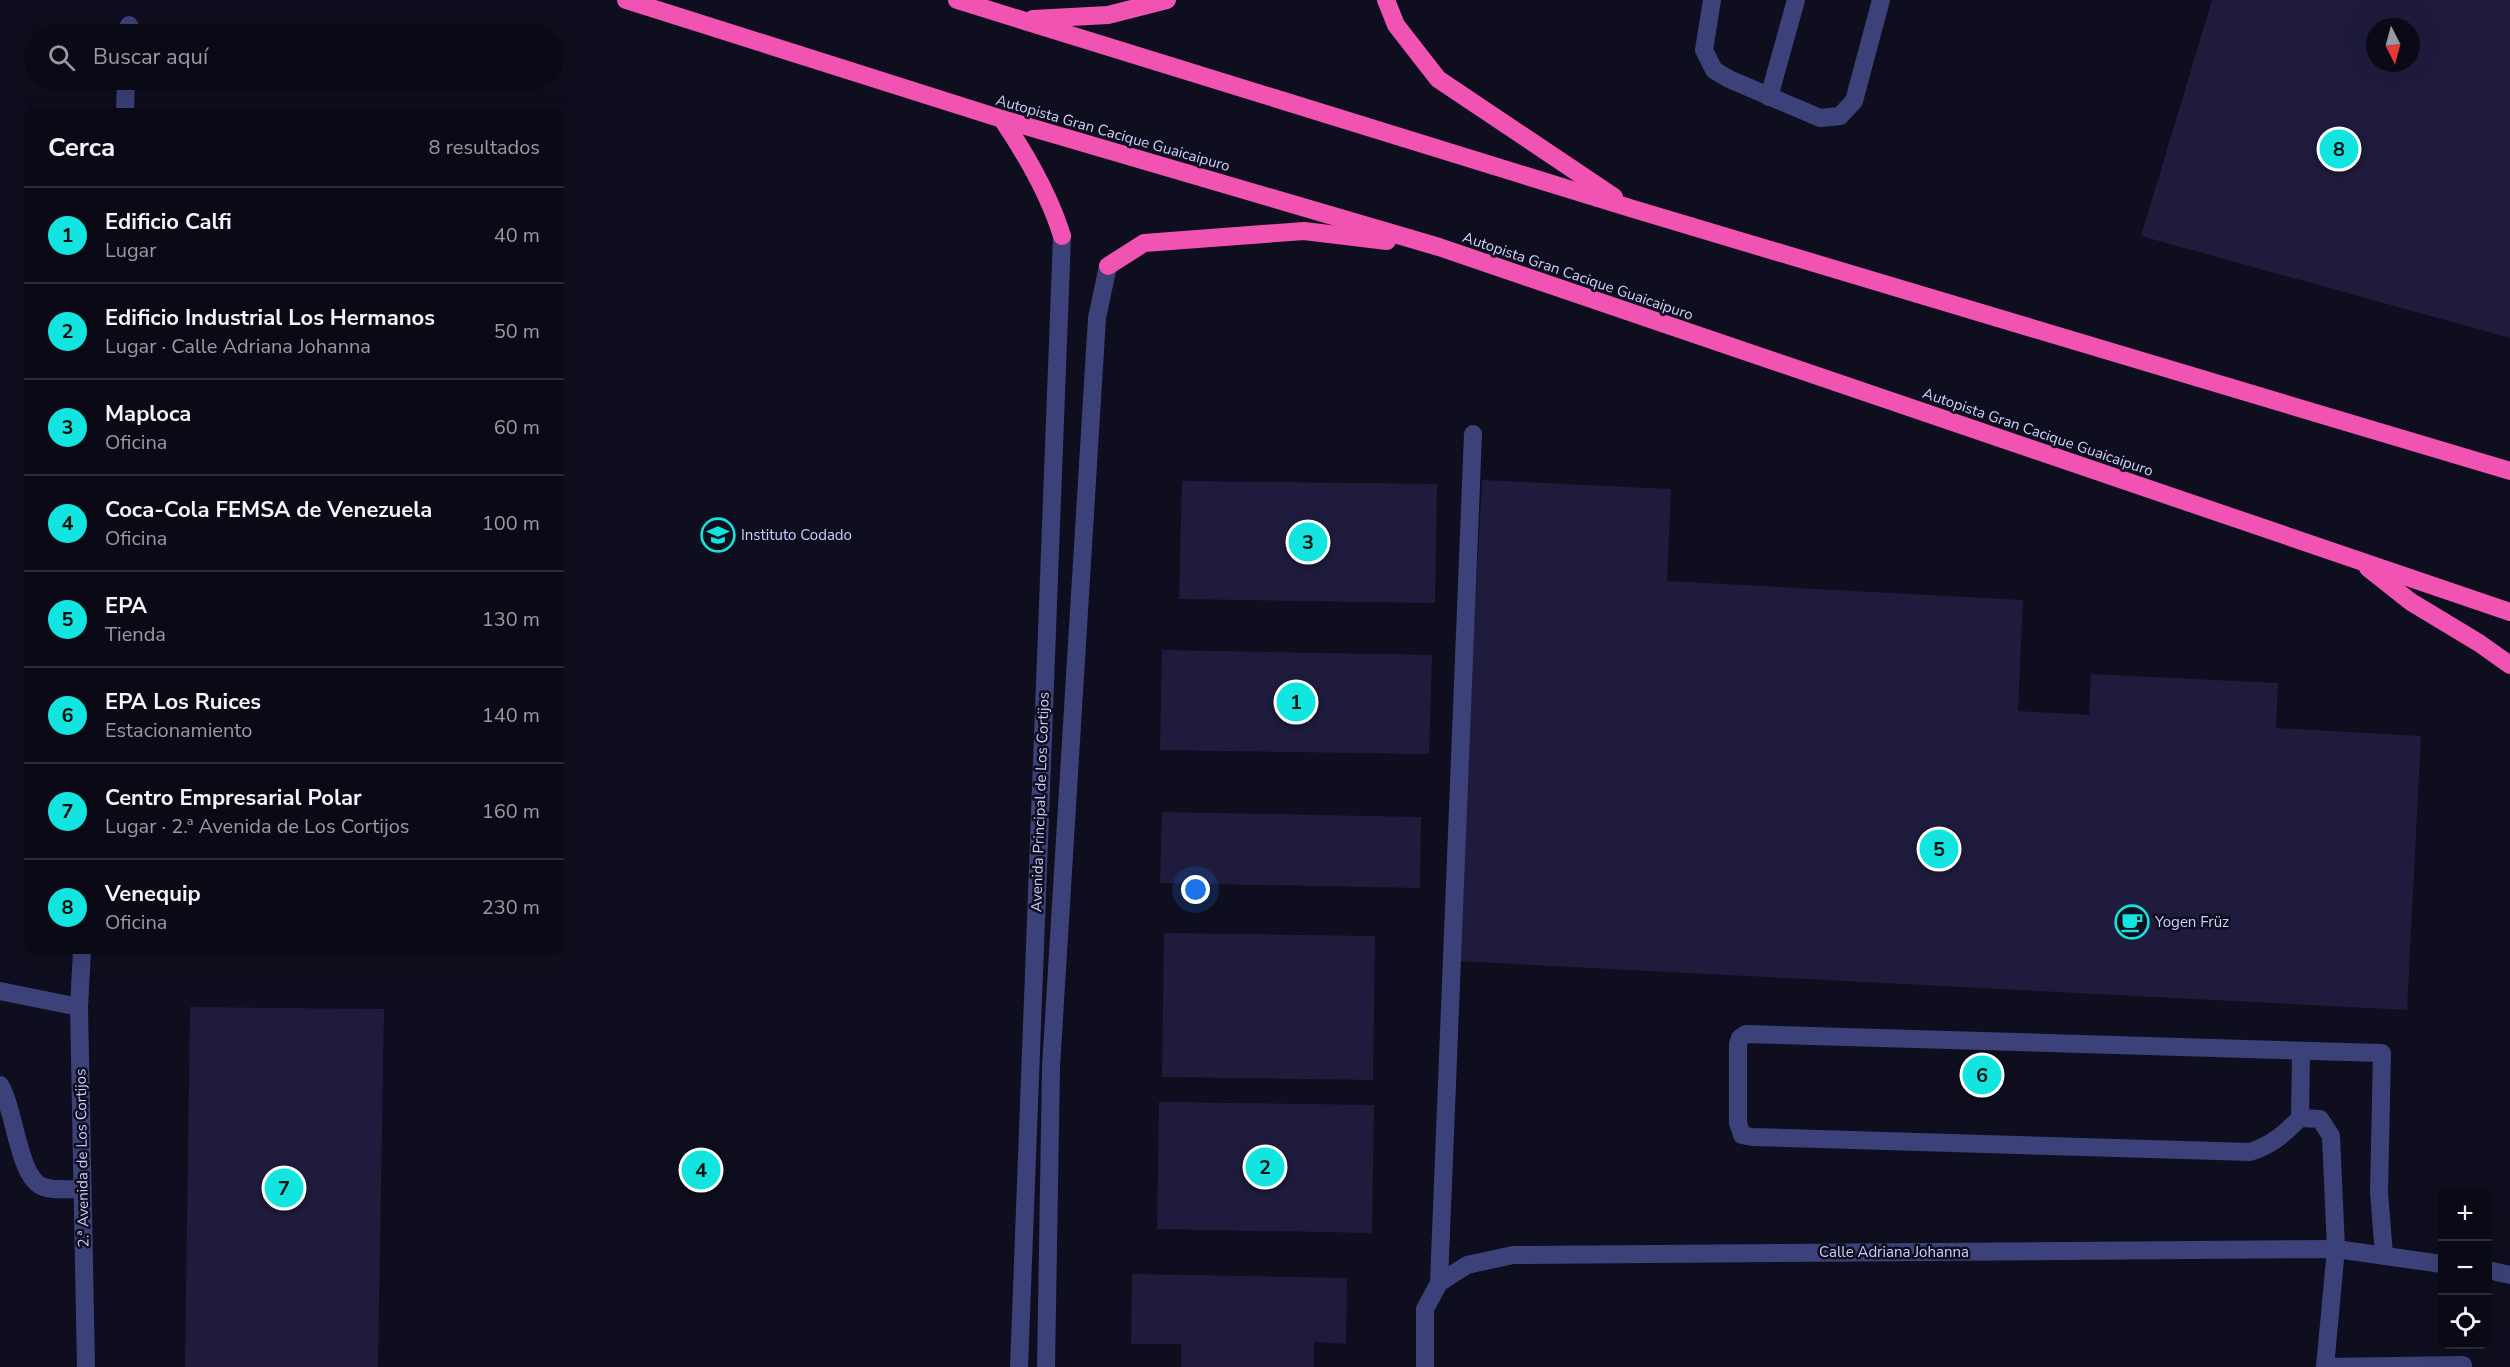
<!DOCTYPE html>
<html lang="es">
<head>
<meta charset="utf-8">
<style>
  :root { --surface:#0a0a16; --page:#13131f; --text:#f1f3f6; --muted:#999aa1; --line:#2a2b35; --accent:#12e4df }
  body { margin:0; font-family:"Nunito Sans",sans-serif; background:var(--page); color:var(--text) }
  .controls { position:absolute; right:18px; bottom:18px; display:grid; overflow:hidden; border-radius:12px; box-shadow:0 6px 24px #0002 }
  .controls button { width:54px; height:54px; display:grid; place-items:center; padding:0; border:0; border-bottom:2px solid var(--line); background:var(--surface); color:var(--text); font:30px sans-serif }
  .compass { position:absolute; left:2366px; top:18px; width:54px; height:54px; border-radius:50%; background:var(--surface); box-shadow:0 6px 24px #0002; rotate:174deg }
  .you { position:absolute; left:1196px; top:890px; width:21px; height:21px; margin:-15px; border:4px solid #fff; border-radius:50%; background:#1a73e8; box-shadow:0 0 0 9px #1a73e833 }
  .badge { display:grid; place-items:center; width:39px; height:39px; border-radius:50%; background:var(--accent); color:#111; font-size:20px; font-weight:700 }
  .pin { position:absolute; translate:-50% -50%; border:3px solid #fff; box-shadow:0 2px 6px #0006 }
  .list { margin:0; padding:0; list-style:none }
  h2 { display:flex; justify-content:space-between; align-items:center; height:78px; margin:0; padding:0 24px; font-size:26px }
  h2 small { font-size:20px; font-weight:400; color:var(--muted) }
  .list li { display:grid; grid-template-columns:39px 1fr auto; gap:18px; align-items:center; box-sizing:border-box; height:96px; padding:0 24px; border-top:2px solid var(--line) }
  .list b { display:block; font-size:22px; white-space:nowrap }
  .list p { margin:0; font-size:20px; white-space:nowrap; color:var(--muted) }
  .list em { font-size:20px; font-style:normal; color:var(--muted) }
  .icon { flex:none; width:33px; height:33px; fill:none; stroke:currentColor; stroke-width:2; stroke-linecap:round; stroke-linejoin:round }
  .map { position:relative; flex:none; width:2510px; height:1367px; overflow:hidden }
  .search { position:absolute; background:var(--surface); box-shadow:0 6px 24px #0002; left:24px; top:24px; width:540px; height:66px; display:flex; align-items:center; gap:15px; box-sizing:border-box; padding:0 21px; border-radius:33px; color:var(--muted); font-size:22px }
  .panel { position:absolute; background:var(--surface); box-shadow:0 6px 24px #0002; left:24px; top:108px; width:540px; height:846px; border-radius:12px }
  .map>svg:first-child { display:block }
  .building { fill:#1e1b3d; fill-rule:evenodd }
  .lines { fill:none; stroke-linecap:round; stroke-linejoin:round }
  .minor { stroke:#3c4179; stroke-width:18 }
  .highway { stroke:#f153b2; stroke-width:18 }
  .labels { text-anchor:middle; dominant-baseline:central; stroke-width:5; stroke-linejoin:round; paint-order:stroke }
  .street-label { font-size:15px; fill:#cecffb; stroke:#0e0e1e }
  .poi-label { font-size:15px; fill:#cecffb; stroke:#0e0e1e; text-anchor:start }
</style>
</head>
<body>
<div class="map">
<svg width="2510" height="1367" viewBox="0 0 2510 1367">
  <rect width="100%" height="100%" fill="#0e0e1e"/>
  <g class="building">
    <path d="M 2212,0 L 2510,0 L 2510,338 L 2141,236 ZM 2375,27 L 2411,27 L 2411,63 L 2375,63 Z"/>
    <path d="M 1482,480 L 1671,489 L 1667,581 L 2023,600 L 2018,711 L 2089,715 L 2091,674 L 2278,683 L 2276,728 L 2421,736 L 2407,1010 L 1456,961 Z"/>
    <path d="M 1182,481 L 1437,484 L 1435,603 L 1179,599 Z"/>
    <path d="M 1162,650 L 1432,655 L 1429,754 L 1160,750 Z"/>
    <path d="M 1162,812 L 1421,817 L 1420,888 L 1160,883 Z"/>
    <path d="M 1164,933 L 1375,936 L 1373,1080 L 1162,1077 Z"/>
    <path d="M 190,1007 L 384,1009 L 378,1367 L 185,1367 Z"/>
    <path d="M 1159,1102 L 1374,1105 L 1372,1233 L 1157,1229 Z"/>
    <path d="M 1132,1274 L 1347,1278 L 1346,1344 L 1314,1342 L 1314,1367 L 1181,1367 L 1181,1344 L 1131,1344 Z"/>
  </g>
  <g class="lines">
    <g class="minor">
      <path d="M 1712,0 L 1704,50 L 1714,70 L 1729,79 L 1820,118 L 1840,116 L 1854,101 L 1881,0"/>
      <path d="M 129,34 L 129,25"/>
      <path d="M 1769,97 L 1796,0"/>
      <path d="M 125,112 L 126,80"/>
      <path d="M 82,950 L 79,1007 L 86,1367"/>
      <path d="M 0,991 L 79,1007"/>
      <path d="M 0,1085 C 15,1110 18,1174 41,1186 C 52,1191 70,1189 82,1189"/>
      <path d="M 2300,1118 L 2301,1052"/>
      <path d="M 2488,1270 L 2510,1275"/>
      <path d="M 1439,1283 L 1473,434"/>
      <path d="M 1019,1367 L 1062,236"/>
      <path d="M 1046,1367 L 1051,1067 L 1097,318 L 1108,266"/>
      <path d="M 1425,1367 L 1425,1309 L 1439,1283 L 1467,1265 L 1513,1255 L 2336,1249 L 2442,1264"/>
      <path d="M 2325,1367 L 2336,1249 L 2331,1136 L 2320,1119 L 2300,1118 C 2284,1134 2272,1145 2250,1152 L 1752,1137 L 1742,1135 L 1738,1123 L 1738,1044 L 1740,1038 L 1746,1034 L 2382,1053 L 2379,1192 L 2384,1256"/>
      <path d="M 2325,1367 L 2463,1365 L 2463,1367"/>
    </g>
    <g class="highway">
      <path d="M 626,0 L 1002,119 L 1439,247 L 2510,612"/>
      <path d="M 957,0 L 1630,208 L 2510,471"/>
      <path d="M 1386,0 L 1396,25 L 1438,79 L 1614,197"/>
      <path d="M 1033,19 L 1108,15 L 1167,0"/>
      <path d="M 1002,119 C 1027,156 1049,194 1062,236"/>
      <path d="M 1108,266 L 1144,243 L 1304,231 L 1387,241"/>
      <path d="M 2368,568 L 2411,602 L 2479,643 L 2510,665"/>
    </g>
  </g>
  <defs>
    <symbol id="university-ring" viewBox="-11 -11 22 22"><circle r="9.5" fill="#0e0e1e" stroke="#12e4df" stroke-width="1.5"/><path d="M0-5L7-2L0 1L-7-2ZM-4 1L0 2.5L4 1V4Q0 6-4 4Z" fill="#12e4df"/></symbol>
    <symbol id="cafe-ring" viewBox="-11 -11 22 22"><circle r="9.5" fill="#0e0e1e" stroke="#12e4df" stroke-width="1.5"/><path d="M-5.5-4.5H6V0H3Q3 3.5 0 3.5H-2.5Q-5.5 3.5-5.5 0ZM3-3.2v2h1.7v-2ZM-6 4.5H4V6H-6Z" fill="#12e4df"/></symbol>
  </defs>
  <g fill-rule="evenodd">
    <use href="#university-ring" x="699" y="516" width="38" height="38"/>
    <use href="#cafe-ring" x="2113" y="903" width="38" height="38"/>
  </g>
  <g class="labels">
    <g class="street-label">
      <text transform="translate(1113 133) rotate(16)">Autopista Gran Cacique Guaicaipuro</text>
      <text transform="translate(1578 276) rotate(19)">Autopista Gran Cacique Guaicaipuro</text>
      <text transform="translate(2038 432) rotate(19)">Autopista Gran Cacique Guaicaipuro</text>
      <text transform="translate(1040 802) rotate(-88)">Avenida Principal de Los Cortijos</text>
      <text transform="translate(82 1158) rotate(-91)">2.ª Avenida de Los Cortijos</text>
      <text x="1894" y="1252">Calle Adriana Johanna</text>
    </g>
    <g class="poi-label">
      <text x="741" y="535">Instituto Codado</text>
      <text x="2155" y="922">Yogen Früz</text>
    </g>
  </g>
</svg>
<div class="controls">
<button>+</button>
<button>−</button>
<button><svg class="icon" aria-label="locate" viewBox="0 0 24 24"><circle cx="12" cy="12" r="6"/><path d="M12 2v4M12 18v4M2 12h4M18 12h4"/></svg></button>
</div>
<svg class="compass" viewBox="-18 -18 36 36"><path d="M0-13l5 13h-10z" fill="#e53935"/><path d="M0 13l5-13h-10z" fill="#999aa1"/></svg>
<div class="you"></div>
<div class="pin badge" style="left:1296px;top:702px">1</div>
<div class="pin badge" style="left:1265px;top:1167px">2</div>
<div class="pin badge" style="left:1308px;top:542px">3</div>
<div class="pin badge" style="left:701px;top:1170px">4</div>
<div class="pin badge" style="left:1939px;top:849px">5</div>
<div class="pin badge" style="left:1982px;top:1075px">6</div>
<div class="pin badge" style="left:284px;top:1188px">7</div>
<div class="pin badge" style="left:2339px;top:149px">8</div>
<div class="search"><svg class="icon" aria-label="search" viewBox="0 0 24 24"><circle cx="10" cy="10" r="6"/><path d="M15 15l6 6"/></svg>Buscar aquí</div>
<section class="panel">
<h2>Cerca<small>8 resultados</small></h2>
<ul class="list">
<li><span class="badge">1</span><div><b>Edificio Calfi</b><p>Lugar</p></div><em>40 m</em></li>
<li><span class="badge">2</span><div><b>Edificio Industrial Los Hermanos</b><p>Lugar · Calle Adriana Johanna</p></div><em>50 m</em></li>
<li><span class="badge">3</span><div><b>Maploca</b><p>Oficina</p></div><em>60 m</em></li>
<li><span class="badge">4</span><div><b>Coca-Cola FEMSA de Venezuela</b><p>Oficina</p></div><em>100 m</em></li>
<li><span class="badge">5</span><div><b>EPA</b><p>Tienda</p></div><em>130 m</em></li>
<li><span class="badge">6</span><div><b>EPA Los Ruices</b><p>Estacionamiento</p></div><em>140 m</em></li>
<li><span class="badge">7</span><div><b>Centro Empresarial Polar</b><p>Lugar · 2.ª Avenida de Los Cortijos</p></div><em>160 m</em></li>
<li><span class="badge">8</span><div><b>Venequip</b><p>Oficina</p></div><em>230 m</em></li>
</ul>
</section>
</div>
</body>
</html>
